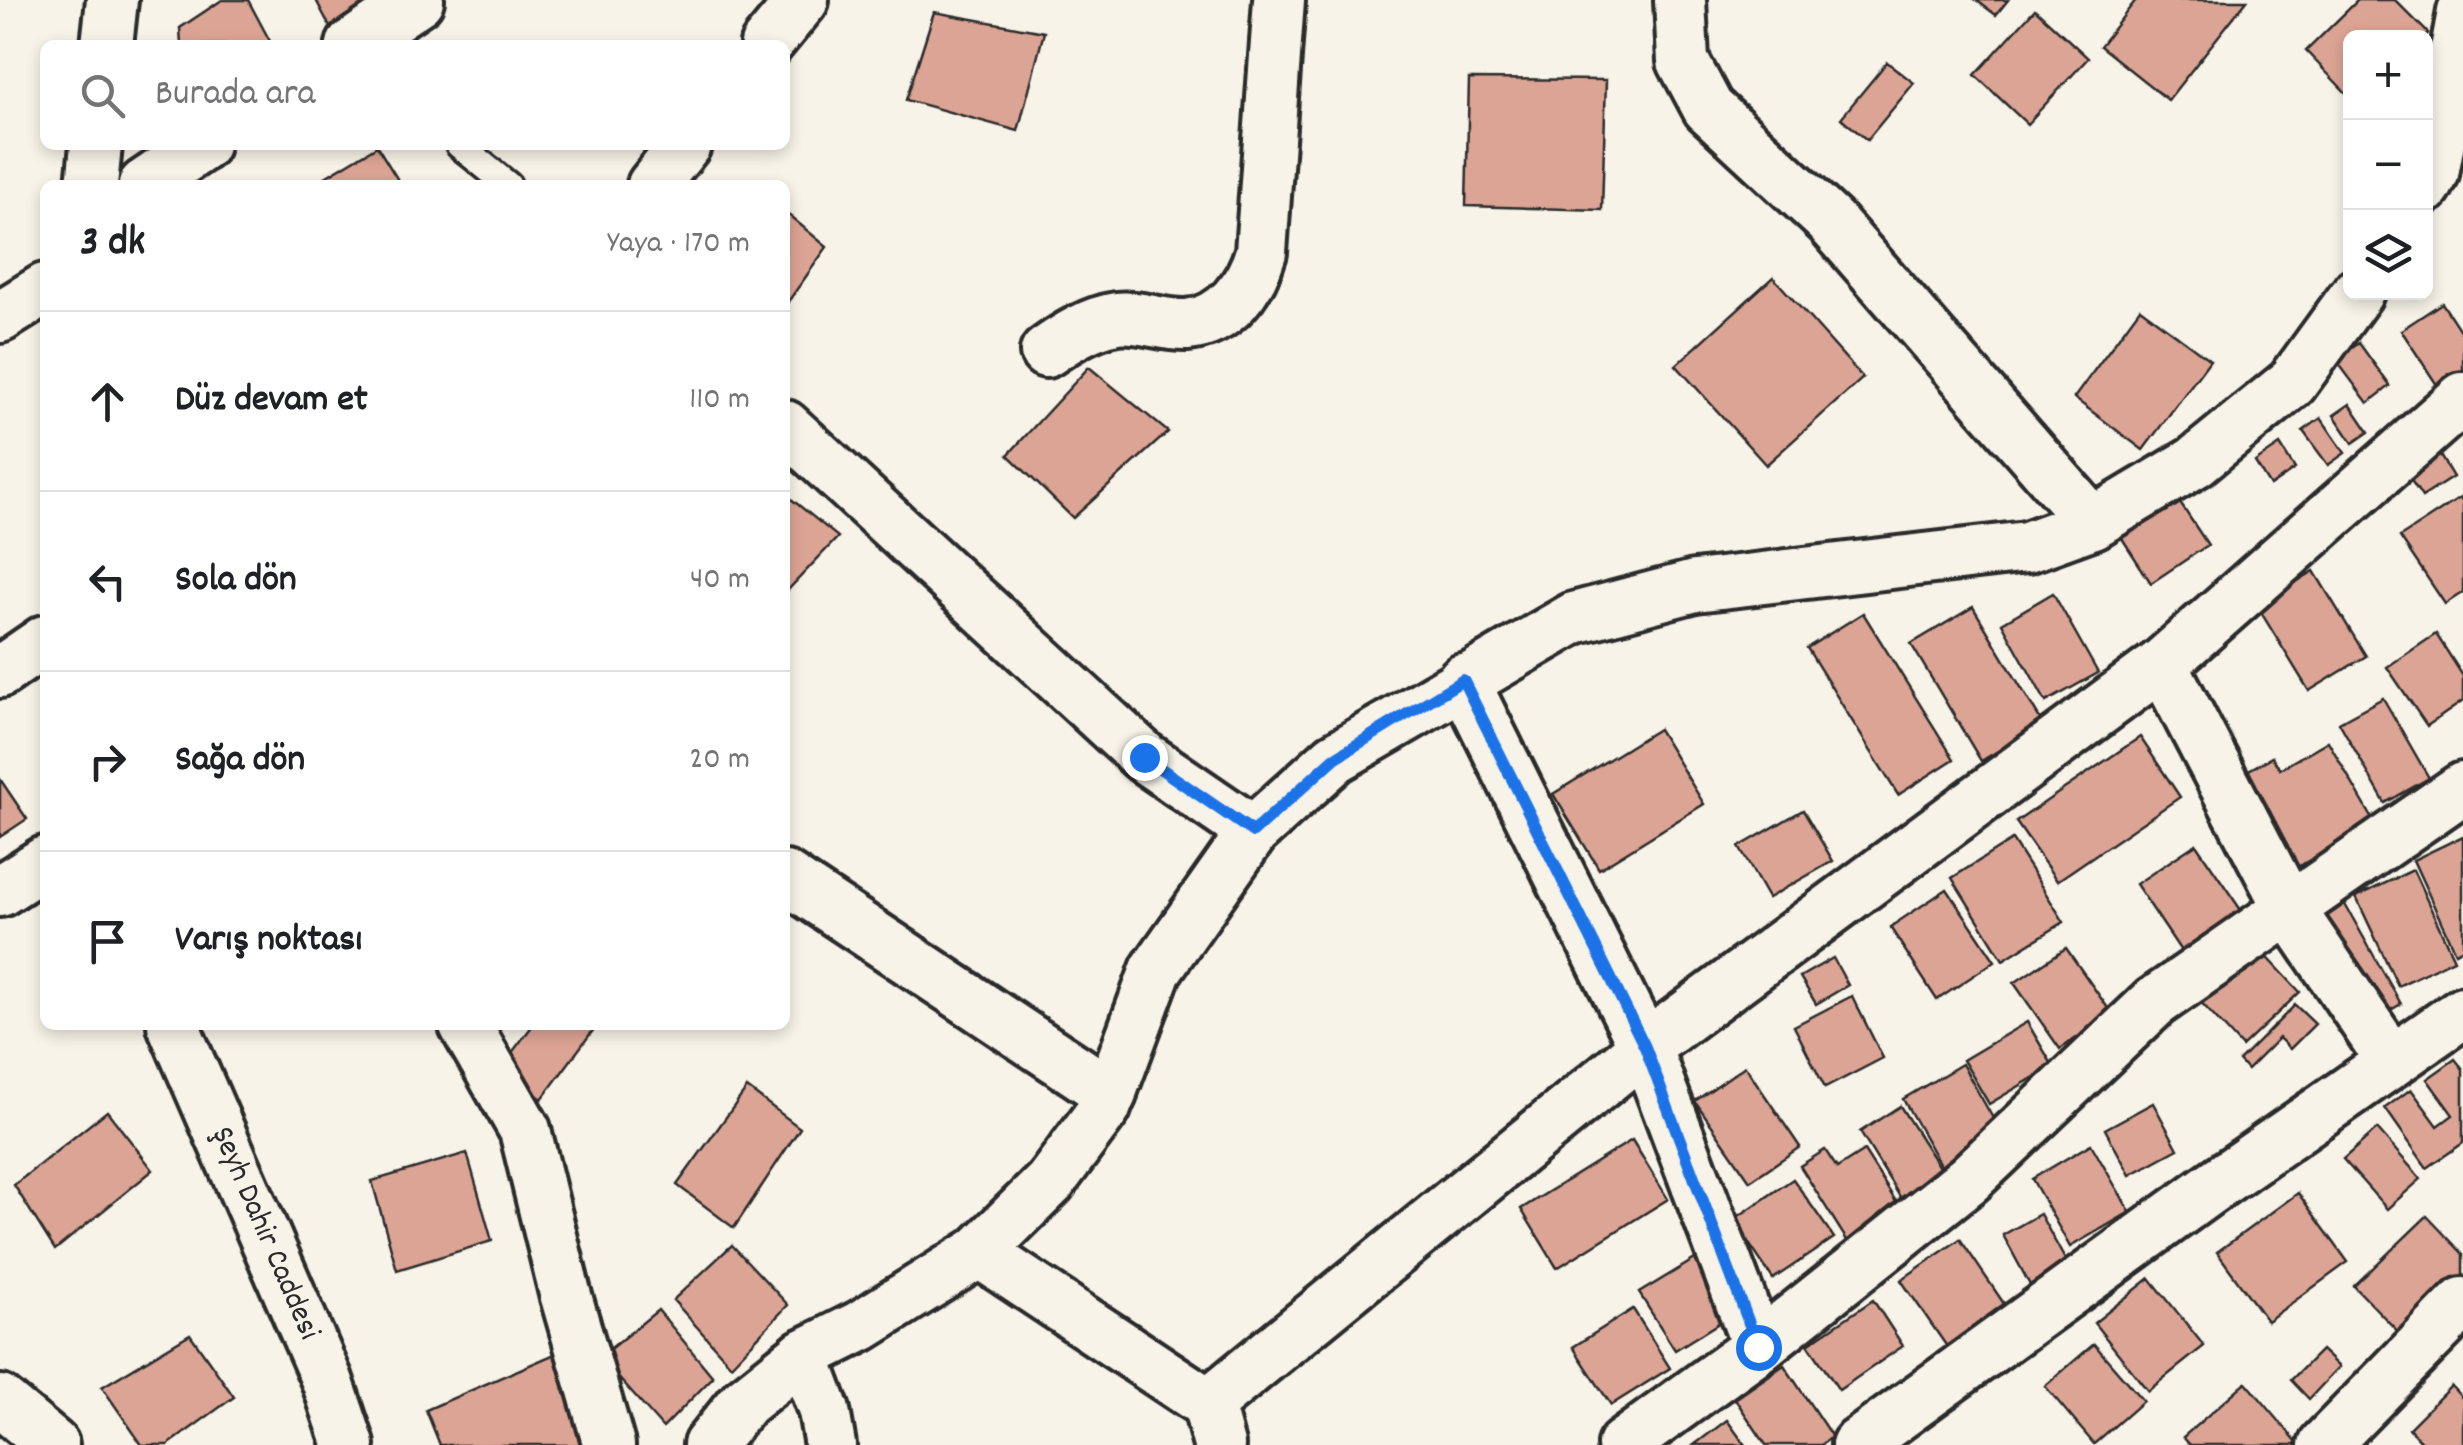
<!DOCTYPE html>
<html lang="tr">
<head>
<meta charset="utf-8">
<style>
  :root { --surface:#fff; --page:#f6f6f6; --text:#202124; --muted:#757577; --line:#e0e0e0 }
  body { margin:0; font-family:Dekko,sans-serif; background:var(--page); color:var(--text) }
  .controls { position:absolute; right:30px; top:30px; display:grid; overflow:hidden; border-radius:15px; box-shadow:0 5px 15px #0003 }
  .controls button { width:90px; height:90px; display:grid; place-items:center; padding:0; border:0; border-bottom:2px solid var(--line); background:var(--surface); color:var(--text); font:50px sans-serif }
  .stop { position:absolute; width:30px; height:30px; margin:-22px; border:8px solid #1a73e8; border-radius:50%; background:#fff }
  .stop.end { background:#1a73e8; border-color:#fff; box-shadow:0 2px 10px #0008 }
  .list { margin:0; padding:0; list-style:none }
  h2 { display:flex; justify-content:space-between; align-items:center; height:130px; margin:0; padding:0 40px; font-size:42px }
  h2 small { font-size:32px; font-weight:400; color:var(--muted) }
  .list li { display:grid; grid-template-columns:65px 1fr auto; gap:30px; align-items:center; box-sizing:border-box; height:180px; padding:0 40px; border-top:2px solid var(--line) }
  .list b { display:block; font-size:38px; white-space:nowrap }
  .list em { font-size:32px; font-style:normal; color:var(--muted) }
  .icon { flex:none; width:55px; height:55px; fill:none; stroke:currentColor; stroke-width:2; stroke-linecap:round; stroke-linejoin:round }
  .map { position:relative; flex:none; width:2463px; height:1445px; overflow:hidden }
  .search { position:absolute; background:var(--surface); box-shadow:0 5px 15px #0003; left:40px; top:40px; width:750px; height:110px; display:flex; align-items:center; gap:25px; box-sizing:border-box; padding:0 35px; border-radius:15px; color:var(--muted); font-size:38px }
  .panel { position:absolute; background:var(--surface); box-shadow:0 5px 15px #0003; left:40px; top:180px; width:750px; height:850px; border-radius:15px }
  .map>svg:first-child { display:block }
  .building { fill:#dca495; stroke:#2b2b2b; stroke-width:2.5 }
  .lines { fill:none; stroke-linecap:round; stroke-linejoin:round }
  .service-casing { stroke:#2b2b2b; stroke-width:32 }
  .minor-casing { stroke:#2b2b2b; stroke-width:58 }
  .service { stroke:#f7f3e8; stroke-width:25 }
  .minor { stroke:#f7f3e8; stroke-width:50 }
  .route { stroke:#1a73e8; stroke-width:12 }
  .labels { text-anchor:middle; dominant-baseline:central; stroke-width:8; stroke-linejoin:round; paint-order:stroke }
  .street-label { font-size:32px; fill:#2b2b2b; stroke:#f7f3e8 }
</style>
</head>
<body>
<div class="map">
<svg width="2463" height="1445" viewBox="0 0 2463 1445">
  <rect width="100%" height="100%" fill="#f7f3e8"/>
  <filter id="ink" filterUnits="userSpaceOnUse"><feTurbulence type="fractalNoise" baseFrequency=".01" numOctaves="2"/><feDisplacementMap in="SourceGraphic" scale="20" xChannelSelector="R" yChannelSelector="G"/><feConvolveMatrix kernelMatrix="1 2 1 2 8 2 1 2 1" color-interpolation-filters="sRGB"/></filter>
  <g filter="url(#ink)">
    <g class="building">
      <path d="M 222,0 L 248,0 L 272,45 L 181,45 L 180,28 Z"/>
      <path d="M 316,0 L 386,0 L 339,44 Z"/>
      <path d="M 1976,0 L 2008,0 L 1996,15 Z"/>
      <path d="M 2136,0 L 2247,0 L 2168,100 L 2100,46 Z"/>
      <path d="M 2358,0 L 2395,0 L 2428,33 L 2424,38 L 2350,38 L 2350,97 L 2306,51 Z"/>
      <path d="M 2035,9 L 2088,58 L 2027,124 L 1975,75 Z"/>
      <path d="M 934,12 L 1044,32 L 1018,131 L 906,100 Z"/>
      <path d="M 1887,62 L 1914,83 L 1867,140 L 1841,118 Z"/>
      <path d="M 1469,79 L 1606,80 L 1602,210 L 1466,206 Z"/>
      <path d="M 377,146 L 401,185 L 312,185 Z"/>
      <path d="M 785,212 L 827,247 L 785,306 Z"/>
      <path d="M 1773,277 L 1863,378 L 1766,465 L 1676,365 Z"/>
      <path d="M 2442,303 L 2463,335 L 2463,372 L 2439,388 L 2401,330 Z"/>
      <path d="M 2140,308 L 2210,360 L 2143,450 L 2074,398 Z"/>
      <path d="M 2359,343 L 2390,386 L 2368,403 L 2336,360 Z"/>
      <path d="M 1089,367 L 1168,432 L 1073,518 L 1008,455 Z"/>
      <path d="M 2350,404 L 2369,432 L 2353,443 L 2334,415 Z"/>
      <path d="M 2321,418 L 2345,453 L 2328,465 L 2303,431 Z"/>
      <path d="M 2433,444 L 2453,477 L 2422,497 L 2401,465 Z"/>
      <path d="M 2280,445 L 2295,469 L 2270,486 L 2255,462 Z"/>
      <path d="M 785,494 L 838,537 L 785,593 Z"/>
      <path d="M 2174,494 L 2208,545 L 2151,583 L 2118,532 Z"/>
      <path d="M 2460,498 L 2463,503 L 2463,592 L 2445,604 L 2400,537 Z"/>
      <path d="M 2314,571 L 2366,656 L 2309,691 L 2257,606 Z"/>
      <path d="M 2053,593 L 2098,673 L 2046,702 L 2002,623 Z"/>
      <path d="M 1973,607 L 2043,724 L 1981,761 L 1911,644 Z"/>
      <path d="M 1863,613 L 1954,759 L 1898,795 L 1807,648 Z"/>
      <path d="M 2436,634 L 2463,676 L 2463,701 L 2427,726 L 2387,667 Z"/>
      <path d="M 2383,698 L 2429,778 L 2385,803 L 2339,722 Z"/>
      <path d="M 1658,729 L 1704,804 L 1599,869 L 1553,794 Z"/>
      <path d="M 2140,737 L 2180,797 L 2057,881 L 2016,822 Z"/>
      <path d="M 2328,741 L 2375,823 L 2285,874 L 2231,780 L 2272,757 L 2280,769 Z"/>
      <path d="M 0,779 L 27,819 L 0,837 Z"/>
      <path d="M 1803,810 L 1833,861 L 1768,898 L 1739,847 Z"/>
      <path d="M 2463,836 L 2463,948 L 2455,952 L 2413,860 Z"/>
      <path d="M 2012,840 L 2064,922 L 2003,960 L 1952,878 Z"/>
      <path d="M 2196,844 L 2245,916 L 2185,957 L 2136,884 Z"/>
      <path d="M 2413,870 L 2454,959 L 2398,986 L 2356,897 Z"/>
      <path d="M 1947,889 L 1995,961 L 1937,1000 L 1890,927 Z"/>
      <path d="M 2338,892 L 2401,1004 L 2368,1023 L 2305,911 Z"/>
      <path d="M 2257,946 L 2300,992 L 2242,1047 L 2199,1000 Z"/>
      <path d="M 2066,948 L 2112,1014 L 2060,1049 L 2014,983 Z"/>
      <path d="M 1833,958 L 1848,985 L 1816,1004 L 1800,977 Z"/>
      <path d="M 1852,996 L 1883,1058 L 1825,1088 L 1794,1026 Z"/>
      <path d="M 2295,1005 L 2315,1024 L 2290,1049 L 2279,1038 L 2247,1070 L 2239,1061 Z"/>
      <path d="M 2027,1022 L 2053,1066 L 1989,1104 L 1963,1060 Z"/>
      <path d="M 533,1025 L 597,1025 L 542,1099 L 501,1067 Z"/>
      <path d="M 2455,1059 L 2463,1069 L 2463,1143 L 2427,1168 L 2385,1108 L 2411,1089 L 2438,1126 L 2453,1115 L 2427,1079 Z"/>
      <path d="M 1962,1064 L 2002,1134 L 1942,1168 L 1903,1099 Z"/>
      <path d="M 1745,1066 L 1800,1147 L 1750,1181 L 1695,1101 Z"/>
      <path d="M 747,1088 L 800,1128 L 734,1228 L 677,1185 Z"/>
      <path d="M 2153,1103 L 2178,1149 L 2130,1175 L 2105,1129 Z"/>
      <path d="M 1900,1106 L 1946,1178 L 1905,1205 L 1860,1132 Z"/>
      <path d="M 107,1111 L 153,1170 L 55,1250 L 14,1185 Z"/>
      <path d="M 2377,1129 L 2421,1179 L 2387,1209 L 2343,1159 Z"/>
      <path d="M 1632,1140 L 1668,1199 L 1557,1268 L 1521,1209 Z"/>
      <path d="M 2091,1144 L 2130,1212 L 2070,1247 L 2032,1179 Z"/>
      <path d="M 1825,1150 L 1837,1168 L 1864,1151 L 1900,1208 L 1848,1242 L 1800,1166 Z"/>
      <path d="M 467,1153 L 492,1241 L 397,1270 L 372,1181 Z"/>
      <path d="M 1793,1179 L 1834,1238 L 1773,1279 L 1733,1220 Z"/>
      <path d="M 2298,1193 L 2348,1262 L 2267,1321 L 2217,1252 Z"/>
      <path d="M 2040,1214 L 2068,1265 L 2030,1285 L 2003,1235 Z"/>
      <path d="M 2427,1216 L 2463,1254 L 2463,1296 L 2411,1345 L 2354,1286 Z"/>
      <path d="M 1960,1239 L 2011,1314 L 1952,1354 L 1901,1280 Z"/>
      <path d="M 732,1245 L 788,1305 L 731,1365 L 673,1300 Z"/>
      <path d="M 1695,1259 L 1730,1316 L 1675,1350 L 1639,1293 Z"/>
      <path d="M 2150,1278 L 2204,1346 L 2148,1391 L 2094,1323 Z"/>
      <path d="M 1873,1300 L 1903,1346 L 1839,1390 L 1808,1344 Z"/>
      <path d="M 1633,1309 L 1670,1368 L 1611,1405 L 1573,1347 Z"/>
      <path d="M 658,1310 L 713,1377 L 663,1428 L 600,1357 Z"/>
      <path d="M 190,1334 L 234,1397 L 168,1445 L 142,1445 L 102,1387 Z"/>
      <path d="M 2094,1344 L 2143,1401 L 2094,1444 L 2045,1386 Z"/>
      <path d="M 564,1350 L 590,1445 L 440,1445 L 426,1410 Z"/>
      <path d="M 2321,1350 L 2339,1367 L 2309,1399 L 2291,1380 Z"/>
      <path d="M 1784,1365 L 1832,1437 L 1821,1445 L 1766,1445 L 1735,1399 Z"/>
      <path d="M 2246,1382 L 2297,1442 L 2293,1445 L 2190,1445 L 2183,1437 Z"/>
      <path d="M 2451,1386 L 2463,1399 L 2463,1445 L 2425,1445 L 2409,1428 Z"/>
      <path d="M 1727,1420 L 1745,1445 L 1694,1445 Z"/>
    </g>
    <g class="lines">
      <defs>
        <path id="service" d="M 459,145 L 508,185"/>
        <g id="minor">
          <path d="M 1680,0 L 1683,61 L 1708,108 L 1830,221 L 2093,523"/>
          <path d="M 107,45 L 112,0"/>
          <path d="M 352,45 L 418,0"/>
          <path d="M 766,45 L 803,0"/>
          <path d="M 92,185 L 96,145"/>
          <path d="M 144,185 L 203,145"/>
          <path d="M 653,185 L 685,145"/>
          <path d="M 2426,187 L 2433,174 L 2463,12"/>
          <path d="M 0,317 L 45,289"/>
          <path d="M 1046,352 C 1067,337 1091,322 1117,318 C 1139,315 1164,326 1187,325 C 1226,322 1251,286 1261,252 L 1279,0"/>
          <path d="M 785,426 L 1144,757 L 1253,832"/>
          <path d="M 2162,664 L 2290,910 L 2392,1061"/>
          <path d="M 0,672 L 45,641"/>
          <path d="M 1463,680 L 1645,1047 L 1758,1347"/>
          <path d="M 785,877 L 1111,1094"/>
          <path d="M 0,891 L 45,862"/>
          <path id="s1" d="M 173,1025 L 327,1380 L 349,1445"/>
          <path d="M 465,1025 L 525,1130 L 565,1293 L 609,1445"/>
          <path d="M 979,1252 L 1208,1404 L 1219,1445"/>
          <path d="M 803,1355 L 824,1411 L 830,1445"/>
          <path d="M 0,1401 L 53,1445"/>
          <path d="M 1208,1404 L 1645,1047 L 2162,664 L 2463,398"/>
          <path d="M 709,1445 L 744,1402 L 803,1355 L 861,1326 L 979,1252 L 1050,1182 L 1105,1108 L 1156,970 L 1253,832 L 1335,758 L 1574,618 L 1695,586 L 2027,547 L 2093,523 L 2195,462 L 2292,383 L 2358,292"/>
          <path d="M 1623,1445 L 1758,1347 L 1969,1179 L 2155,1002 L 2463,788"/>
          <path d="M 1857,1445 L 2208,1190 L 2463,1012"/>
          <path d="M 2324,1445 L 2463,1303"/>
        </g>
      </defs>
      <use href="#service" class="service-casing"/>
      <use href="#minor" class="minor-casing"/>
      <use href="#service" class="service"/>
      <use href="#minor" class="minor"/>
    </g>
  </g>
  <g class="lines" filter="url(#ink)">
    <path class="route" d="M 1144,757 L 1253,832 L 1335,758 L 1463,680 L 1645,1047 L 1758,1347"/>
  </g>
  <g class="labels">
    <g class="street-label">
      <text stroke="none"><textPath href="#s1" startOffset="228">Şeyh Dahir Caddesi</textPath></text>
    </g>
  </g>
</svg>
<div class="controls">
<button>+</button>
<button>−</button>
<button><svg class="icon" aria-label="layers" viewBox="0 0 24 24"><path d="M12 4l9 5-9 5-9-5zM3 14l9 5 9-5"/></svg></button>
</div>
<div class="stop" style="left:1758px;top:1347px"></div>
<div class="stop end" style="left:1144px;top:757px"></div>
<div class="search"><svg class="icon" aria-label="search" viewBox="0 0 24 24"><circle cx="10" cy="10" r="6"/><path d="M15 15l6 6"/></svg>Burada ara</div>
<section class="panel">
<h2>3 dk<small>Yaya · 170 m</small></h2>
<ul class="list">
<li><svg class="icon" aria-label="ahead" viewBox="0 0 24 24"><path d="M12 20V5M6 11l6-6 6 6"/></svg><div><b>Düz devam et</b></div><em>110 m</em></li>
<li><svg class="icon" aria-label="left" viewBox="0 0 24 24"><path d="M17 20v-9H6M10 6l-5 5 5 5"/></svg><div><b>Sola dön</b></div><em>40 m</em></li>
<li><svg class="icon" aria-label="right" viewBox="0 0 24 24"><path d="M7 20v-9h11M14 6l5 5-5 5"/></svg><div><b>Sağa dön</b></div><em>20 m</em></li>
<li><svg class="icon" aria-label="arrive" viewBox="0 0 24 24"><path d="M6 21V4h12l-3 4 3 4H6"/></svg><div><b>Varış noktası</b></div></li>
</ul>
</section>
</div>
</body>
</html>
